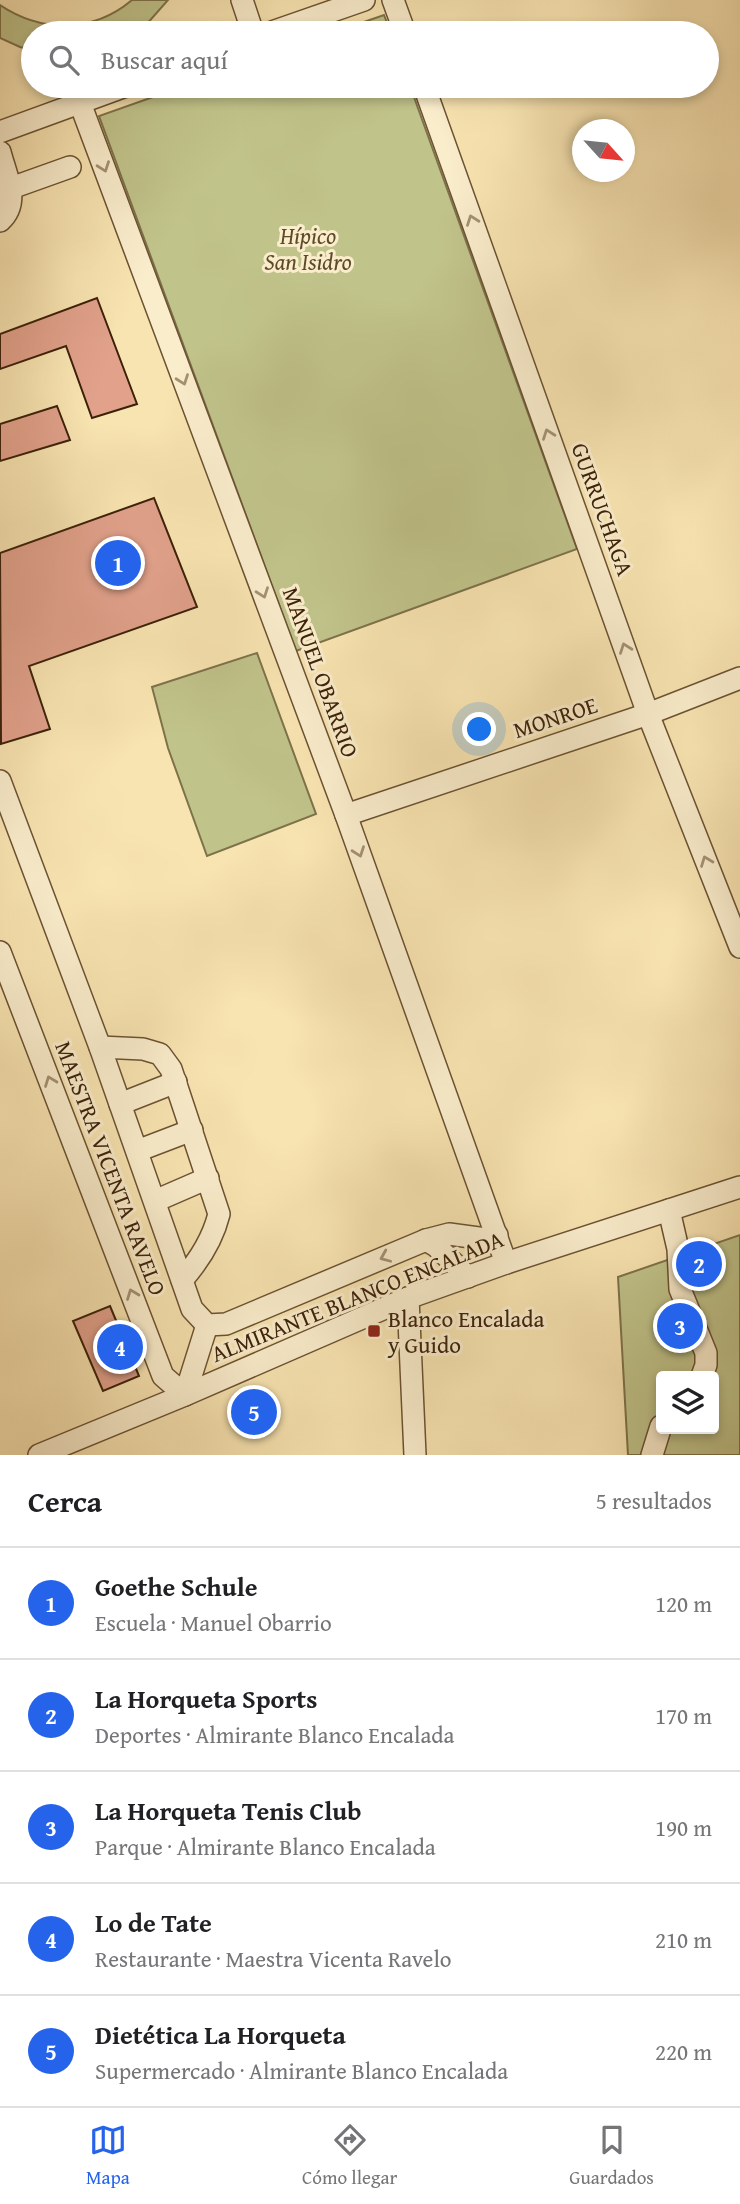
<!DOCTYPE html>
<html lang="es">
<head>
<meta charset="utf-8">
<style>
  :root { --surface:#fff; --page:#f6f6f6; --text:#202124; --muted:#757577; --line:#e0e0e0; --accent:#2563eb }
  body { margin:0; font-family:"Gentium Book Plus",serif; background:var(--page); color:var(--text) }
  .controls { position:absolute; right:21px; bottom:21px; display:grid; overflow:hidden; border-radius:7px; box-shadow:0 4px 10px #0003 }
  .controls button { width:63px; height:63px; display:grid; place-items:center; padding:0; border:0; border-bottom:2px solid var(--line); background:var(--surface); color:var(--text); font:35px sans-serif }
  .compass { position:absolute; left:572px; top:119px; width:63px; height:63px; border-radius:50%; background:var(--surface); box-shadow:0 4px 10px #0003; rotate:117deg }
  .you { position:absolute; left:480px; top:730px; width:24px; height:24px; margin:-18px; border:5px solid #fff; border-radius:50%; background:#1a73e8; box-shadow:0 0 0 10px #1a73e833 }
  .badge { display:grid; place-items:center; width:46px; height:46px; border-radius:50%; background:var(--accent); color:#fff; font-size:23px; font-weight:700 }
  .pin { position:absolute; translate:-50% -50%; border:4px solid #fff; box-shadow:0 2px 7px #0006 }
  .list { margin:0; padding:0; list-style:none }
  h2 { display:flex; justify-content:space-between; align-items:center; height:91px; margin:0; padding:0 28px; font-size:30px }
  h2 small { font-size:23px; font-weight:400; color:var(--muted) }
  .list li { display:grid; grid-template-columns:46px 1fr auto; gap:21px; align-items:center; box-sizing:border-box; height:112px; padding:0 28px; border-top:2px solid var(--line) }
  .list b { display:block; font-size:26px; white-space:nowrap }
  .list p { margin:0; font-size:23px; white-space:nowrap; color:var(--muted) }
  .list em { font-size:23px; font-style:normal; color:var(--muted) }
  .icon { flex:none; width:38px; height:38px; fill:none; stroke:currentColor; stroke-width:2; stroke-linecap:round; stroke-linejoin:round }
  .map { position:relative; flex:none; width:740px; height:1455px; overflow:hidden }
  .search { position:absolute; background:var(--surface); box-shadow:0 4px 10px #0003; left:21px; right:21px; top:21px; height:77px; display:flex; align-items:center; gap:18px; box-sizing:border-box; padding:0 24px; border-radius:38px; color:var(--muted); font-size:26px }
  .sheet { height:651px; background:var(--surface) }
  nav { display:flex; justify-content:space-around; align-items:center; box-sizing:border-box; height:98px; border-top:2px solid var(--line); background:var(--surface); font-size:19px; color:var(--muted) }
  nav a { display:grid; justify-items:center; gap:4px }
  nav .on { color:var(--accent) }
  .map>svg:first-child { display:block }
  .green { fill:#c0c38a; stroke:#7e724a; stroke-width:2; fill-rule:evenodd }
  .building { fill:#e1a18b; stroke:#3c2109; stroke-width:2 }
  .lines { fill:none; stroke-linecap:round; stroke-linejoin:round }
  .minor-casing { stroke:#6b5233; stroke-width:24 }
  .minor { stroke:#faedcc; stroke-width:21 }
  .oneway { stroke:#a49174 }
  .poi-dot { fill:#8f2418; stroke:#faedcc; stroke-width:2.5 }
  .labels { text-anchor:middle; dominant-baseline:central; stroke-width:6; stroke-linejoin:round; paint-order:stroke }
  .park-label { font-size:23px; font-style:italic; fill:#5d4a29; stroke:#faedcc }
  .street-label { font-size:23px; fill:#3c2109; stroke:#faedcc }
  .poi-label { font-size:23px; fill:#3c2109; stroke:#faedcc; text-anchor:start }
</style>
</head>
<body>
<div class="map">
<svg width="740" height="1455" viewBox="0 0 740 1455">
  <rect width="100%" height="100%" fill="#f8e4b1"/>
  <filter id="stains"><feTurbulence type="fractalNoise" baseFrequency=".00286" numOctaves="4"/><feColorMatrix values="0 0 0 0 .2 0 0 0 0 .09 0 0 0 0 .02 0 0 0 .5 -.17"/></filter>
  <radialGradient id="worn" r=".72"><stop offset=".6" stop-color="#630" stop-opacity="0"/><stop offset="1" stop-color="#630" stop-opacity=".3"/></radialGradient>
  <g class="green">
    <path d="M 132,0 L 168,0 L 146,25 L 133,33 L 33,33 L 33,50 L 20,47 L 0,38 L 0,5 C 42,33 93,33 132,0 Z"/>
    <path d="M 384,15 L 391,33 L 332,33 Z"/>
    <path d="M 184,86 L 410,86 L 577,549 L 296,651 L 99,116 Z"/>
    <path d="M 257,653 L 316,814 L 207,856 L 168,748 L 152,687 Z"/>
    <path d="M 740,1235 L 740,1455 L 628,1455 L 618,1277 ZM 661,1376 L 714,1376 L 714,1429 L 661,1429 Z"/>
  </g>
  <g class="building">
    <path d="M 97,298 L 137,404 L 92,418 L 66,346 L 0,369 L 0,334 Z"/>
    <path d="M 57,406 L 70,440 L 0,461 L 0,424 Z"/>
    <path d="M 154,498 L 197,607 L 29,666 L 50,729 L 1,744 L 0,553 Z"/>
    <path d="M 110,1306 L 139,1376 L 103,1391 L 73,1321 Z"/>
  </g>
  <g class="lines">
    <defs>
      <g id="minor">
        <path d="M 242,0 L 253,33"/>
        <path d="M 393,0 L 405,33"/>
        <path d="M 269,33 L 364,0"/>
        <path d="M 424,86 L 648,714 L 740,947"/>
        <path d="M 80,103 L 346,815 L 506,1263"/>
        <path d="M 0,132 L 126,86"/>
        <path d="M 0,152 C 6,176 21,202 0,221"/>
        <path d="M 0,192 L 70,167"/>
        <path d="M 0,781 L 100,1047 L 192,1309 L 207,1325 L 226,1324 L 426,1240 L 449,1234 L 486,1239 L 497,1235"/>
        <path d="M 346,815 L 648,714 L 740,678"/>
        <path d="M 0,952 L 163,1376 L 185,1395 L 207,1325"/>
        <path d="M 100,1047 L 143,1049 L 160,1054 L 171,1069 L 219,1214 C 213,1238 198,1262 182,1280"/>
        <path d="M 120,1104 L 176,1082"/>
        <path d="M 137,1151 L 192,1130"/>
        <path d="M 155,1201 L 208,1178"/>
        <path d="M 669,1210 L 678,1249 L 680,1289 L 706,1353 L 706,1365 L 702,1376"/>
        <path d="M 426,1240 L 436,1246 L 468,1277"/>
        <path d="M 408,1298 L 415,1455"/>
        <path d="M 39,1455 L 185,1395 L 408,1298 L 506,1263 L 740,1187"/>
        <path d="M 652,1455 L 661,1426"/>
      </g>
    </defs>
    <use href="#minor" class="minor-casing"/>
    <use href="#minor" class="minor"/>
  </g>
  <defs><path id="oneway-chevron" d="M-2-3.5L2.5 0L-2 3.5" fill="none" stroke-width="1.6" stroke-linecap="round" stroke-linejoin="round" transform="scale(1.75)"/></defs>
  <g class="oneway">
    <use href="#oneway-chevron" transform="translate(104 167) rotate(70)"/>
    <use href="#oneway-chevron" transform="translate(472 220) rotate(-110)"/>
    <use href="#oneway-chevron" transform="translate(183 380) rotate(70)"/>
    <use href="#oneway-chevron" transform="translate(548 434) rotate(-110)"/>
    <use href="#oneway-chevron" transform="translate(263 593) rotate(70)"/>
    <use href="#oneway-chevron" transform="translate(625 648) rotate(-110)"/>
    <use href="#oneway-chevron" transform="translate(359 852) rotate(70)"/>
    <use href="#oneway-chevron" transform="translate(706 861) rotate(-111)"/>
    <use href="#oneway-chevron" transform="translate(50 1081) rotate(-111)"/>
    <use href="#oneway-chevron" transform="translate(385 1257) rotate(157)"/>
    <use href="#oneway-chevron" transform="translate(132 1294) rotate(-111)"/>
  </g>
  <rect class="poi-dot" x="367" y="1324" width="14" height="14" rx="3.5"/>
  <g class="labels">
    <g class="park-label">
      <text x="308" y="235">Hípico<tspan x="308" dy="26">San Isidro</tspan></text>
    </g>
    <g class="street-label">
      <text transform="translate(603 509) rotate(70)">GURRUCHAGA</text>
      <text transform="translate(321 672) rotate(70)">MANUEL OBARRIO</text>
      <text transform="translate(555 717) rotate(-18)">MONROE</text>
      <text transform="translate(111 1168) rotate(69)">MAESTRA VICENTA RAVELO</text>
      <text transform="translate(357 1296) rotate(-22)">ALMIRANTE BLANCO ENCALADA</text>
    </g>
    <g class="poi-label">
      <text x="388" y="1318">Blanco Encalada<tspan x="388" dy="26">y Guido</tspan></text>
    </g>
  </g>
  <rect width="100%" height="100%" filter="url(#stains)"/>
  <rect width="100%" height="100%" fill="url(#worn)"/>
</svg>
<div class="controls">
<button><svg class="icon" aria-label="layers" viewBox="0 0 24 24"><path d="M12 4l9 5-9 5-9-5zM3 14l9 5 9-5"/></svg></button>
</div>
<svg class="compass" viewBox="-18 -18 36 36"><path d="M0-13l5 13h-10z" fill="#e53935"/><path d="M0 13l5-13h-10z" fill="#757577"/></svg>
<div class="you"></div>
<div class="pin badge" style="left:118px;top:563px">1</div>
<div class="pin badge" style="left:699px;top:1264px">2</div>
<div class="pin badge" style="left:680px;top:1326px">3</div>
<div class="pin badge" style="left:120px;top:1347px">4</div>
<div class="pin badge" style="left:254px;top:1412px">5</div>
<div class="search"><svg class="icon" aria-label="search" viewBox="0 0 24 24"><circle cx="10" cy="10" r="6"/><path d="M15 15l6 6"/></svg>Buscar aquí</div>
</div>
<section class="sheet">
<h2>Cerca<small>5 resultados</small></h2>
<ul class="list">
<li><span class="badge">1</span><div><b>Goethe Schule</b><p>Escuela · Manuel Obarrio</p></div><em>120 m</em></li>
<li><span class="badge">2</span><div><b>La Horqueta Sports</b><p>Deportes · Almirante Blanco Encalada</p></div><em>170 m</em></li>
<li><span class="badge">3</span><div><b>La Horqueta Tenis Club</b><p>Parque · Almirante Blanco Encalada</p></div><em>190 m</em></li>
<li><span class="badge">4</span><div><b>Lo de Tate</b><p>Restaurante · Maestra Vicenta Ravelo</p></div><em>210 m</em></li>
<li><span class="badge">5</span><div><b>Dietética La Horqueta</b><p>Supermercado · Almirante Blanco Encalada</p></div><em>220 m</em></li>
</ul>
</section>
<nav>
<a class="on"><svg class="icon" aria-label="map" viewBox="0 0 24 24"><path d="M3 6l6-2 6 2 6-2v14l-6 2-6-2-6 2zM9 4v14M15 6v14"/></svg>Mapa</a>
<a><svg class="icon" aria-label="directions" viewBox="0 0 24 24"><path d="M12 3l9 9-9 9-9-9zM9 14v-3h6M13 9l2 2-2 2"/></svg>Cómo llegar</a>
<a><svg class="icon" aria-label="saved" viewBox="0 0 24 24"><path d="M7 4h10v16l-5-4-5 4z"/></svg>Guardados</a>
</nav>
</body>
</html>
